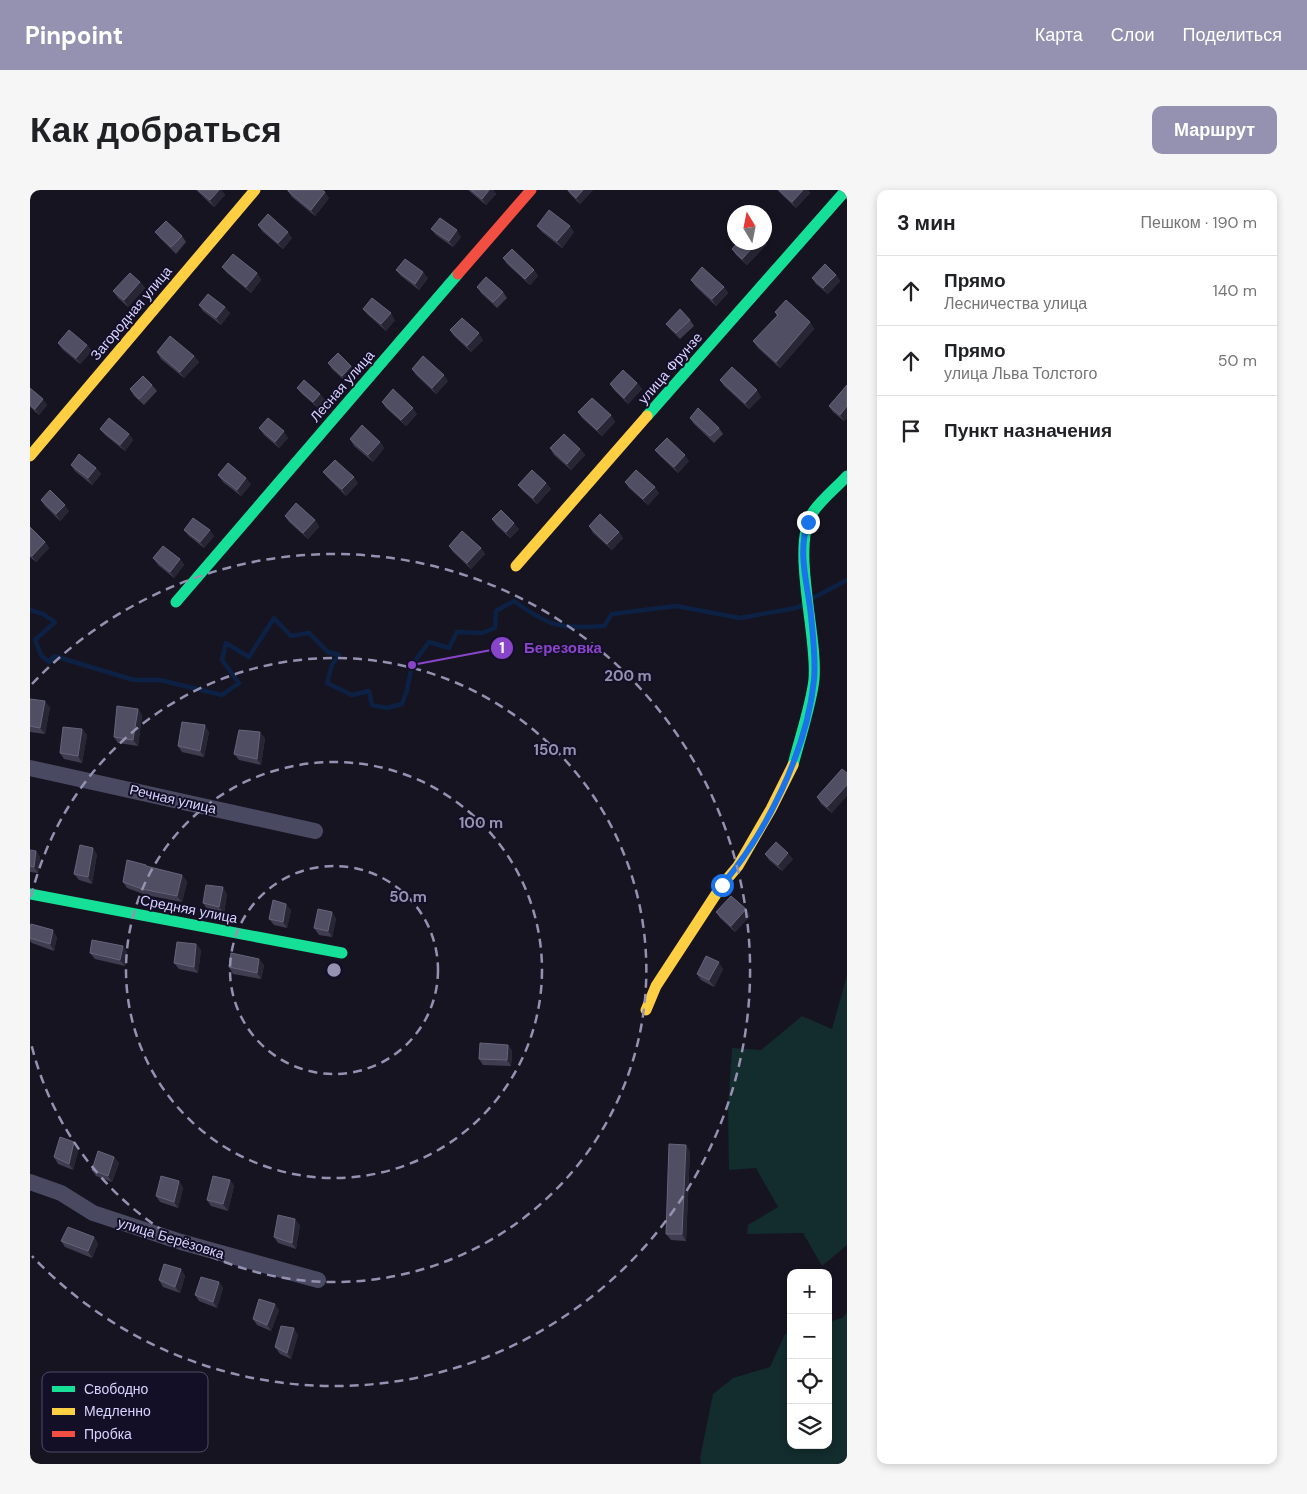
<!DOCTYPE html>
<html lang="ru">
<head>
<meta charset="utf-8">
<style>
  :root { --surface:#fff; --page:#f6f6f6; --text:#202124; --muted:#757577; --line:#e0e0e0; --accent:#9591b1 }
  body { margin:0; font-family:"DM Sans",sans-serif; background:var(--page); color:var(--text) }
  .controls { position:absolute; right:15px; bottom:15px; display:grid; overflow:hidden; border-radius:10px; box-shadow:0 2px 8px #0003 }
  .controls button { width:45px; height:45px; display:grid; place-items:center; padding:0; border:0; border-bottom:1px solid var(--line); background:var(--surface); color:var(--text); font:25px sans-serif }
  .compass { position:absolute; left:697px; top:15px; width:45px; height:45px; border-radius:50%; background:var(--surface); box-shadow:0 2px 8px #0003; rotate:350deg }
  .stop { position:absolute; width:15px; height:15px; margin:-11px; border:4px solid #1a73e8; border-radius:50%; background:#fff }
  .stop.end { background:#1a73e8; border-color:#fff; box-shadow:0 1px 5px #0008 }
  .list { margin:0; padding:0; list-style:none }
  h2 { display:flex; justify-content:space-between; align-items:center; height:65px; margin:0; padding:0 20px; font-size:21px }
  h2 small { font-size:16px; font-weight:400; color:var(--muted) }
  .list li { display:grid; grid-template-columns:32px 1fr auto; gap:15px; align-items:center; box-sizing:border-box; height:70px; padding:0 20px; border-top:1px solid var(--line) }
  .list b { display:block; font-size:19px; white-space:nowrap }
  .list p { margin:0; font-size:16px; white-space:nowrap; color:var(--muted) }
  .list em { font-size:16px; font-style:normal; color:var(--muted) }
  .icon { flex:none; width:28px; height:28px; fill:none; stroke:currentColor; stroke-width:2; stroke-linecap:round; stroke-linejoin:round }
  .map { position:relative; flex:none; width:817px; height:1274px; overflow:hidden; border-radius:10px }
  header { display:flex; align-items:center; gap:30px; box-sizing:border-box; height:70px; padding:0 25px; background:var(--accent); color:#fff }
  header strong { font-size:24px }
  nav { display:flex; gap:28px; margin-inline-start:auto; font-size:18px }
  .intro { display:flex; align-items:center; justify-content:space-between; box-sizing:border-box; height:120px; padding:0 30px }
  h1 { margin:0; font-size:35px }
  .button { padding:12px 22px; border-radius:10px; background:var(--accent); color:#fff; font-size:18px; font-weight:700 }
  main { display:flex; gap:30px; padding:0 30px }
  aside { flex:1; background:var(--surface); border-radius:10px; box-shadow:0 2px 8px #0003 }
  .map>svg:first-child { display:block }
  .green { fill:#132c2d }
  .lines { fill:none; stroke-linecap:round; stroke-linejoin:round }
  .stream { stroke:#0d2144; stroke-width:4.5 }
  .street { stroke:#4a4962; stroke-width:16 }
  .fast { stroke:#16e098; stroke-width:11 }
  .slow { stroke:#ffcf43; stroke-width:11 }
  .jam { stroke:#f24e42; stroke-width:11 }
  .wall { fill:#403d50 }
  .shaded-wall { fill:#282635 }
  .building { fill:#504e63; stroke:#66637b }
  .route { stroke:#1a73e8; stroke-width:6 }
  .ring { fill:none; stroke:#9591b1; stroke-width:2.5; stroke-dasharray:9 6 }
  .labels { text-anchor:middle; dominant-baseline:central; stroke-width:4; stroke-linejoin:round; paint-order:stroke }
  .street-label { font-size:14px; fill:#d9d4ff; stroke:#130f26 }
  .key { fill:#130f26; stroke:#4e4a67; stroke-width:1 }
  .key-label { font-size:14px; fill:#d9d4ff }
  .centre { fill:#9591b1; stroke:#130f26; stroke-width:2.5 }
  .ring-label { font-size:15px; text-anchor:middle; font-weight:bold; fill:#9591b1; stroke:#130f26; stroke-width:4; stroke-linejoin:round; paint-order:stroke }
  .leader { fill:none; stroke:#8945c9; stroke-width:2 }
  .callout-dot { fill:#8945c9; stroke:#130f26; stroke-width:2 }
  .mark-label { font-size:15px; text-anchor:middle; font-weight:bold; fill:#fff }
  .callout-label { font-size:15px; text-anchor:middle; font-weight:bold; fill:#8945c9; stroke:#130f26; stroke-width:4; stroke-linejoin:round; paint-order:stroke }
</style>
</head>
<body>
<header>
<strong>Pinpoint</strong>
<nav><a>Карта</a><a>Слои</a><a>Поделиться</a></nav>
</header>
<div class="intro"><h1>Как добраться</h1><a class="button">Маршрут</a></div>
<main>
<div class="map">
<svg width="817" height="1274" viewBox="0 0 817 1274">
  <rect width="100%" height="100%" fill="#161421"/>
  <g class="green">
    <path d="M 817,785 L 817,1055 L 792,1076 L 773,1043 L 717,1044 L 718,1035 L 748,1017 L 726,978 L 699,980 L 698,919 L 702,858 L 731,860 L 772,826 L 802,839 Z"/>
    <path d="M 817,1123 L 817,1274 L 671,1274 L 670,1268 L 683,1204 L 703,1188 L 740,1177 L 755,1144 L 761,1143 L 761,1255 L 798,1255 L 798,1132 L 812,1128 Z"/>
  </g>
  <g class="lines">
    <g class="stream">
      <path d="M 785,407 L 817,390"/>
      <path d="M 0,420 L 13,424 L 25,432 L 5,450 L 11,465 L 19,472 L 24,466 L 104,490 L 130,490 L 192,505 L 209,493 L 192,470 L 196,453 L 219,467 L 244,428 L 261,446 L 279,443 L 298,462 L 309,465 L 302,475 L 297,493 L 322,505 L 339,501 L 342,515 L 357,518 L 372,514 L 377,500 L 382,475 L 399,452 L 419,458 L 427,442 L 452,443 L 465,438 L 466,421 L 484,411 C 520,437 530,439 574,436 L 582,424 L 646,416 L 710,428 L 766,418 L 772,415"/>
    </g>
    <g class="street">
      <path d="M 0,578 L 285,641"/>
      <path d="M 0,992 L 31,1003 L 63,1023 L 151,1052 L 288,1090"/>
    </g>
    <g class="fast">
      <path d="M 617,226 L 816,0"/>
      <path d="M 146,412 L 428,84"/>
      <path d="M 763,575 C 769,551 782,512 784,489 C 788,446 760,355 783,322 C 792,309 806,298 817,286"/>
      <path d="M 0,704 L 312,763"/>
    </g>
    <g class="slow">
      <path d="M 0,266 L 225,0"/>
      <path d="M 486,376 L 617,226"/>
      <path d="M 616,820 L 626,796 L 692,695 L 708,676 L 741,619 L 763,575"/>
    </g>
    <path class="jam" d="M 428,84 L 501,0"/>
  </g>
  <g class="wall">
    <path d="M 166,0 L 191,0 L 195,5 L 184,17 Z"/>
    <path d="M 438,0 L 463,0 L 466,4 L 456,15 Z"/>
    <path d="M 537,0 L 563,0 L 550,14 L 540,4 Z"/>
    <path d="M 747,0 L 778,0 L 780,3 L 766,18 Z"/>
    <path d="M 258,1 L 299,8 L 285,26 L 262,7 Z"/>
    <path d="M 228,35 L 262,48 L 253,59 L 233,42 Z"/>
    <path d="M 507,36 L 544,42 L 532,58 L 512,42 Z"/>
    <path d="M 401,39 L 431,47 L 423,57 L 406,45 Z"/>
    <path d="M 125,42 L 152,46 L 156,52 L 146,64 L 130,48 Z"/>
    <path d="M 737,54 L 717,75 L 706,65 L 702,59 Z"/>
    <path d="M 473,68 L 504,80 L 508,86 L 500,95 L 477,74 Z"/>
    <path d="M 192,77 L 227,83 L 231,90 L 221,103 L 197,83 Z"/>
    <path d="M 366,80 L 398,88 L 389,100 L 371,86 Z"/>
    <path d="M 806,85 L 810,91 L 798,104 L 786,94 L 782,88 Z"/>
    <path d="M 661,90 L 694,97 L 698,103 L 686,116 L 665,96 Z"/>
    <path d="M 110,92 L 115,98 L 98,117 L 88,108 L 83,101 Z"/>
    <path d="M 447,97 L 473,102 L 477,108 L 467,118 L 451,103 Z"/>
    <path d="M 169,115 L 200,123 L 191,135 L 173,121 Z"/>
    <path d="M 333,119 L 365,130 L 356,141 L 338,125 Z"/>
    <path d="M 745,122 L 780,132 L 784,139 L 750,178 L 728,158 L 723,151 L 747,126 Z"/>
    <path d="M 660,130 L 664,136 L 650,149 L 641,140 L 636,134 Z"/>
    <path d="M 420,140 L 453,150 L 441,162 L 424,146 Z"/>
    <path d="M 28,153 L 57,155 L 62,161 L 50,174 L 32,159 Z"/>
    <path d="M 127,162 L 164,166 L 169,172 L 154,188 L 131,169 Z"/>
    <path d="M 298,173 L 321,176 L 326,182 L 316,192 L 302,179 Z"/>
    <path d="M 382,179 L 418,191 L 406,204 L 386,185 Z"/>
    <path d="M 690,190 L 731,207 L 719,219 L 694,196 Z"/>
    <path d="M 607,193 L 612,199 L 598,214 L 584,200 L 580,194 Z"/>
    <path d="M 122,195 L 127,201 L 114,215 L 104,206 L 100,199 Z"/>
    <path d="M 817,195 L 817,228 L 814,231 L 803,222 L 799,216 Z"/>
    <path d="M 0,198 L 17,215 L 9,225 L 0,217 Z"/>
    <path d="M 267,198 L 290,204 L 295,210 L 288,218 L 272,204 Z"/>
    <path d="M 352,212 L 387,224 L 376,236 L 356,218 Z"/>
    <path d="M 548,222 L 581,225 L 585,232 L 572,246 L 552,228 Z"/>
    <path d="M 660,228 L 689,238 L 693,244 L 684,253 L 664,234 Z"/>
    <path d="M 229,238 L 258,248 L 249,258 L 234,245 Z"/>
    <path d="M 70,239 L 99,244 L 103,250 L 95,261 L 75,245 Z"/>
    <path d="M 320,249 L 350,252 L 354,258 L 343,272 L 324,256 Z"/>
    <path d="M 520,258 L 550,259 L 555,265 L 541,280 L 524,265 Z"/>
    <path d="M 625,260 L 659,271 L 648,283 L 630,266 Z"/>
    <path d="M 41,275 L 66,278 L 71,284 L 62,295 L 45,281 Z"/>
    <path d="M 293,282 L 328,293 L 316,306 L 298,288 Z"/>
    <path d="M 188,285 L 221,294 L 211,306 L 193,292 Z"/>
    <path d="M 595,292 L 629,303 L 618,315 L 599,298 Z"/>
    <path d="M 516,293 L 521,299 L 507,314 L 493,301 L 488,295 Z"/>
    <path d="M 11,310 L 39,321 L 30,331 L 15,316 Z"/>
    <path d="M 255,326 L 285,330 L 289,337 L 278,349 L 259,332 Z"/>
    <path d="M 462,329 L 489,339 L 480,348 L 466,335 Z"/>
    <path d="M 559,336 L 589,342 L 593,348 L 582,360 L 563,343 Z"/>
    <path d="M 0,337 L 15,352 L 19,358 L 6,372 L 0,367 Z"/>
    <path d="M 154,340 L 184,346 L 174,358 L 159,346 Z"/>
    <path d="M 419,356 L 451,358 L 455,364 L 441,379 L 423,362 Z"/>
    <path d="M 123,368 L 150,369 L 154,375 L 144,388 L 128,375 Z"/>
    <path d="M 0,509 L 20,517 L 15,544 L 0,542 Z"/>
    <path d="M 108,519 L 112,525 L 108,556 L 88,553 L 84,547 Z"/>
    <path d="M 52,539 L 57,545 L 52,573 L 34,569 L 30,563 Z"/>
    <path d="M 179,542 L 174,567 L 152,562 L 148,556 Z"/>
    <path d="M 235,548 L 231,575 L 209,570 L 204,564 Z"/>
    <path d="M 812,579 L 802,623 L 791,614 L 787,607 Z"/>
    <path d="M 0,660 L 6,661 L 10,667 L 8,683 L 0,682 Z"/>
    <path d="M 67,664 L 62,694 L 49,690 L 44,684 Z"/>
    <path d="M 735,664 L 763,669 L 752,681 L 739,670 Z"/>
    <path d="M 116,675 L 118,677 L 152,685 L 157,692 L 152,712 L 116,705 L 97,698 L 93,692 Z"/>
    <path d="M 197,704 L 194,723 L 177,719 L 173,713 Z"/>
    <path d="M 716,719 L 720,726 L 705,742 L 690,728 L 686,722 Z"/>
    <path d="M 261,720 L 257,738 L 244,735 L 239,729 Z"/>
    <path d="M 302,722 L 306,729 L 302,747 L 289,745 L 284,738 Z"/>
    <path d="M 0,737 L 27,747 L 24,761 L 2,753 L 0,751 Z"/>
    <path d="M 166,754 L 171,760 L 168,783 L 149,779 L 144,773 Z"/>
    <path d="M 93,756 L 97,762 L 95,776 L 65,769 L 60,763 Z"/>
    <path d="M 234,775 L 231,789 L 203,784 L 199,777 Z"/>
    <path d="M 693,779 L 684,797 L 671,790 L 667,784 Z"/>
    <path d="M 478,855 L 482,861 L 481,876 L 453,875 L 449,869 Z"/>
    <path d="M 49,958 L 43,980 L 28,974 L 24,967 Z"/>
    <path d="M 660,961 L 656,1051 L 641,1050 L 636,1044 Z"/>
    <path d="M 84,967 L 89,973 L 82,992 L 66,986 L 62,980 Z"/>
    <path d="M 200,990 L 204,996 L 198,1021 L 181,1016 L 177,1010 Z"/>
    <path d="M 149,991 L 153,998 L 148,1018 L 130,1012 L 126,1006 Z"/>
    <path d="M 270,1035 L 266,1059 L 248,1053 L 244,1047 Z"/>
    <path d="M 64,1047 L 68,1054 L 62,1068 L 35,1057 L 31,1051 Z"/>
    <path d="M 151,1079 L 155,1086 L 150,1103 L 133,1097 L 129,1090 Z"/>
    <path d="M 189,1092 L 193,1098 L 187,1118 L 169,1111 L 165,1105 Z"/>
    <path d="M 249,1120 L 241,1141 L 227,1135 L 223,1129 Z"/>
    <path d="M 268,1145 L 261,1169 L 250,1164 L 245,1157 Z"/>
  </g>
  <g class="shaded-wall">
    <path d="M 0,0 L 4,0 L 1,4 L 0,3 Z"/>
    <path d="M 189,0 L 191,0 L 195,5 L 184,17 L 180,10 Z"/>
    <path d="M 459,0 L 463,0 L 466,4 L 456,15 L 452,9 Z"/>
    <path d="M 553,0 L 563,0 L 550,14 L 546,8 Z"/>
    <path d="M 773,0 L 778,0 L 780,3 L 766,18 L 762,12 Z"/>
    <path d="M 295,2 L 299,8 L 285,26 L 281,20 Z"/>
    <path d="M 540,36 L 544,42 L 532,58 L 527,51 Z"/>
    <path d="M 427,40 L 431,47 L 423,57 L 419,51 Z"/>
    <path d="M 258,42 L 262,48 L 253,59 L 248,53 Z"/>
    <path d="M 734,50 L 737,54 L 717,75 L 712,69 L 728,52 L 734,52 Z"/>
    <path d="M 504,80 L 508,86 L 500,95 L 495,89 Z"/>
    <path d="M 393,82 L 398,88 L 389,100 L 385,94 Z"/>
    <path d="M 227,83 L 231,90 L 221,103 L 216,97 Z"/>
    <path d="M 806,85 L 810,91 L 798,104 L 793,98 Z"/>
    <path d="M 110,92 L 115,98 L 98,117 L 94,110 Z"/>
    <path d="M 694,97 L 698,103 L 686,116 L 682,109 Z"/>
    <path d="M 195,117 L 200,123 L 191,135 L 186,128 Z"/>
    <path d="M 361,123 L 365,130 L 356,141 L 351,134 Z"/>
    <path d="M 780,132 L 784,139 L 750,178 L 746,172 Z"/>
    <path d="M 449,143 L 453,150 L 441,162 L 437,156 Z"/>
    <path d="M 57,155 L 62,161 L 50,174 L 46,168 Z"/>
    <path d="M 164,166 L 169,172 L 154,188 L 150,182 Z"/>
    <path d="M 321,176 L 326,182 L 316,192 L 312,186 Z"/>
    <path d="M 414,185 L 418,191 L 406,204 L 402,198 Z"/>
    <path d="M 607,193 L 612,199 L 598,214 L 594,208 Z"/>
    <path d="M 727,200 L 731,207 L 719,219 L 715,213 Z"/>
    <path d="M 290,204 L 295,210 L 288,218 L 283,212 Z"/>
    <path d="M 13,209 L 17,215 L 9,225 L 5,219 Z"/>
    <path d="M 817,216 L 817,228 L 814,231 L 810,225 Z"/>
    <path d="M 383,218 L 387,224 L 376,236 L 371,230 Z"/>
    <path d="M 581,225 L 585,232 L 572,246 L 567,240 Z"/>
    <path d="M 254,241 L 258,248 L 249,258 L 245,252 Z"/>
    <path d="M 99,244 L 103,250 L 95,261 L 90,255 Z"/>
    <path d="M 350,252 L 354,258 L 343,272 L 338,265 Z"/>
    <path d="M 550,259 L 555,265 L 541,280 L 537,274 Z"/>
    <path d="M 655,265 L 659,271 L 648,283 L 644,277 Z"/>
    <path d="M 66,278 L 71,284 L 62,295 L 58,288 Z"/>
    <path d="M 324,287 L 328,293 L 316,306 L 312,299 Z"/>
    <path d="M 216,288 L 221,294 L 211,306 L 207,300 Z"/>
    <path d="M 516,293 L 521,299 L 507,314 L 503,308 Z"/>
    <path d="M 625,297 L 629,303 L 618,315 L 613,309 Z"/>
    <path d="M 35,315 L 39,321 L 30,331 L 26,324 Z"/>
    <path d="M 285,330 L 289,337 L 278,349 L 273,343 Z"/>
    <path d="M 484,333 L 489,339 L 480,348 L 476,342 Z"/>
    <path d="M 180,340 L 184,346 L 174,358 L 170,352 Z"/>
    <path d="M 589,342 L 593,348 L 582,360 L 577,354 Z"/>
    <path d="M 15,352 L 19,358 L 6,372 L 2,366 Z"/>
    <path d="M 451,358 L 455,364 L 441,379 L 437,373 Z"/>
    <path d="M 150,369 L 154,375 L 144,388 L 140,382 Z"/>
    <path d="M 15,511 L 20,517 L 15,544 L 10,538 Z"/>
    <path d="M 108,519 L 112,525 L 108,556 L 103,550 Z"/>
    <path d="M 175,535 L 179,542 L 174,567 L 170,561 Z"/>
    <path d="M 52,539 L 57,545 L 52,573 L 48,566 Z"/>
    <path d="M 230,542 L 235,548 L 231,575 L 227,569 Z"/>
    <path d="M 817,595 L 817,606 L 802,623 L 797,617 Z"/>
    <path d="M 63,658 L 67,664 L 62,694 L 58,687 Z"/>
    <path d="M 6,661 L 10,667 L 8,683 L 4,677 Z"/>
    <path d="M 758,663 L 763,669 L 752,681 L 748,675 Z"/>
    <path d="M 152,685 L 157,692 L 152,712 L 147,706 Z"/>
    <path d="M 193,697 L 197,704 L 194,723 L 189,717 Z"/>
    <path d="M 256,714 L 261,720 L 257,738 L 253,732 Z"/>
    <path d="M 716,719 L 720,726 L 705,742 L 701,736 Z"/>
    <path d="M 302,722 L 306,729 L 302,747 L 298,741 Z"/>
    <path d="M 23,740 L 27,747 L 24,761 L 20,754 Z"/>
    <path d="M 166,754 L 171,760 L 168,783 L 164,777 Z"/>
    <path d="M 93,756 L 97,762 L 95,776 L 90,770 Z"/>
    <path d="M 229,769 L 234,775 L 231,789 L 227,783 Z"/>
    <path d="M 689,772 L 693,779 L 684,797 L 679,790 Z"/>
    <path d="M 478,855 L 482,861 L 481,876 L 477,870 Z"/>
    <path d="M 44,952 L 49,958 L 43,980 L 39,974 Z"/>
    <path d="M 656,955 L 660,961 L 656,1051 L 652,1044 Z"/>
    <path d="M 84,967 L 89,973 L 82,992 L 78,986 Z"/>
    <path d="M 200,990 L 204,996 L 198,1021 L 193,1014 Z"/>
    <path d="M 149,991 L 153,998 L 148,1018 L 144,1012 Z"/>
    <path d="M 265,1029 L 270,1035 L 266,1059 L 262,1053 Z"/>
    <path d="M 64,1047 L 68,1054 L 62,1068 L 58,1061 Z"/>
    <path d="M 151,1079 L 155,1086 L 150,1103 L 145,1097 Z"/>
    <path d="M 189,1092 L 193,1098 L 187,1118 L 183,1112 Z"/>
    <path d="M 245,1114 L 249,1120 L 241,1141 L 237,1135 Z"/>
    <path d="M 264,1138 L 268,1145 L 261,1169 L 257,1163 Z"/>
  </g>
  <g class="building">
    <path d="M 168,0 L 189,0 L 180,10 Z"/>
    <path d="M 258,0 L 292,0 L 295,2 L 281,20 L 258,1 Z"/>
    <path d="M 441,0 L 459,0 L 452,9 Z"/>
    <path d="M 538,0 L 553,0 L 546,8 Z"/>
    <path d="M 749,0 L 773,0 L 762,12 Z"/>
    <path d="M 519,20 L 540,36 L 527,51 L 507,36 Z"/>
    <path d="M 238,24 L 258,42 L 248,53 L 228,35 Z"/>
    <path d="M 410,28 L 427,40 L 419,51 L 401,39 Z"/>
    <path d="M 136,31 L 152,46 L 141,57 L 125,42 Z"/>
    <path d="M 708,52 L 728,52 L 712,69 L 702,59 Z"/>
    <path d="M 482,59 L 504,80 L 495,89 L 473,68 Z"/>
    <path d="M 203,64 L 227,83 L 216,97 L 192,77 Z"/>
    <path d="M 375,69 L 393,82 L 385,94 L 366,80 Z"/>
    <path d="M 795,74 L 806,85 L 793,98 L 782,88 Z"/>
    <path d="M 672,77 L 694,97 L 682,109 L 661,90 Z"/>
    <path d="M 100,83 L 110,92 L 94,110 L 83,101 Z"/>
    <path d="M 456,87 L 473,102 L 463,112 L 447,97 Z"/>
    <path d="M 178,104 L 195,117 L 186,128 L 169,115 Z"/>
    <path d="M 342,108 L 361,123 L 351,134 L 333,119 Z"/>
    <path d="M 756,110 L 780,132 L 746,172 L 723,151 L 748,125 L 745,122 Z"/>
    <path d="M 650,119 L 660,130 L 646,143 L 636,134 Z"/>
    <path d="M 432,128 L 449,143 L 437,156 L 420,140 Z"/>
    <path d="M 39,140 L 57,155 L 46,168 L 28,153 Z"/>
    <path d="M 140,146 L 164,166 L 150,182 L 127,162 Z"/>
    <path d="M 308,163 L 321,176 L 312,186 L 298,173 Z"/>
    <path d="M 393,166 L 414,185 L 402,198 L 382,179 Z"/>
    <path d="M 702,177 L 727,200 L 715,213 L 690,190 Z"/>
    <path d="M 593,180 L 607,193 L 594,208 L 580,194 Z"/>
    <path d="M 113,186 L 122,195 L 109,209 L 100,199 Z"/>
    <path d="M 274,190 L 290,204 L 283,212 L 267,198 Z"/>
    <path d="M 817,195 L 817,216 L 810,225 L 799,216 Z"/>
    <path d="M 0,198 L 13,209 L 5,219 L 0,215 Z"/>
    <path d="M 363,199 L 383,218 L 371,230 L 352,212 Z"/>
    <path d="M 562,208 L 581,225 L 567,240 L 548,222 Z"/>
    <path d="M 668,218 L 689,238 L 680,246 L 660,228 Z"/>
    <path d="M 79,228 L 99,244 L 90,255 L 70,239 Z"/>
    <path d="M 238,228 L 254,241 L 245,252 L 229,238 Z"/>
    <path d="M 332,235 L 350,252 L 338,265 L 320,249 Z"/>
    <path d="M 534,244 L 550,259 L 537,274 L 520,258 Z"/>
    <path d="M 637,248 L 655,265 L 644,277 L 625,260 Z"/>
    <path d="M 49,264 L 66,278 L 58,288 L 41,275 Z"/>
    <path d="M 305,270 L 324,287 L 312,299 L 293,282 Z"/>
    <path d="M 198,273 L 216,288 L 207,300 L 188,285 Z"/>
    <path d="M 502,280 L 516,293 L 503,308 L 488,295 Z"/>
    <path d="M 606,280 L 625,297 L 613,309 L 595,292 Z"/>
    <path d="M 20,300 L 35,315 L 26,324 L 11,310 Z"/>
    <path d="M 266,313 L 285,330 L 273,343 L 255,326 Z"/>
    <path d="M 471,320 L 484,333 L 476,342 L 462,329 Z"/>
    <path d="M 570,324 L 589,342 L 577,354 L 559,336 Z"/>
    <path d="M 163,328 L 180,340 L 170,352 L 154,340 Z"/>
    <path d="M 0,337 L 15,352 L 2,366 L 0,365 Z"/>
    <path d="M 432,341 L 451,358 L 437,373 L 419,356 Z"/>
    <path d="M 133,356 L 150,369 L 140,382 L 123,368 Z"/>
    <path d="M 0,509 L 15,511 L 10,538 L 0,536 Z"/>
    <path d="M 87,516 L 108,519 L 103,550 L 84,547 Z"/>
    <path d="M 152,532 L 175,535 L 170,561 L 148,556 Z"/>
    <path d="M 33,537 L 52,539 L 48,566 L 30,563 Z"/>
    <path d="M 209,540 L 230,542 L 227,569 L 204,564 Z"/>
    <path d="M 812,579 L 817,583 L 817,595 L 797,617 L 787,607 Z"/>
    <path d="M 746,652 L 758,663 L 748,675 L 735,664 Z"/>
    <path d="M 50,655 L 63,658 L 58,687 L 44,684 Z"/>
    <path d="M 0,660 L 6,661 L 4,677 L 0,676 Z"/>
    <path d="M 97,670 L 116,675 L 116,676 L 152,685 L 147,706 L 112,699 L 93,692 Z"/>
    <path d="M 176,695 L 193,697 L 189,717 L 173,713 Z"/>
    <path d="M 701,706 L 716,719 L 701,736 L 686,722 Z"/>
    <path d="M 243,710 L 256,714 L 253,732 L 239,729 Z"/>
    <path d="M 288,719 L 302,722 L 298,741 L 284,738 Z"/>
    <path d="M 1,734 L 23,740 L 20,754 L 0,748 L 0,737 Z"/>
    <path d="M 62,750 L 93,756 L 90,770 L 60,763 Z"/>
    <path d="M 147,752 L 166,754 L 164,777 L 144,773 Z"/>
    <path d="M 201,763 L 229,769 L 227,783 L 199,777 Z"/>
    <path d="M 676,766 L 689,772 L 679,790 L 667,784 Z"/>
    <path d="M 450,853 L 478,855 L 477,870 L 449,869 Z"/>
    <path d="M 30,947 L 44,952 L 39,974 L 24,967 Z"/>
    <path d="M 639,954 L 656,955 L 652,1044 L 636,1044 Z"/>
    <path d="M 68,961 L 84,967 L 78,986 L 62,980 Z"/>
    <path d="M 131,986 L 149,991 L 144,1012 L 126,1006 Z"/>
    <path d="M 183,986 L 200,990 L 193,1014 L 177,1010 Z"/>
    <path d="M 248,1025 L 265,1029 L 262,1053 L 244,1047 Z"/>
    <path d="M 38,1037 L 64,1047 L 58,1061 L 31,1051 Z"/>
    <path d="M 134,1074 L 151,1079 L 145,1097 L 129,1090 Z"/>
    <path d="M 171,1087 L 189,1092 L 183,1112 L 165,1105 Z"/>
    <path d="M 229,1109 L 245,1114 L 237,1135 L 223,1129 Z"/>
    <path d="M 251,1136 L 264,1138 L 257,1163 L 245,1157 Z"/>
  </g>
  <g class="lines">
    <path class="route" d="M 692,695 C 737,642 777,560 784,490 C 786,470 783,446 781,426 C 778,395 767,363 778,332"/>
  </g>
  <g class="ring">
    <circle cx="304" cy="780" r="104"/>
    <circle cx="304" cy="780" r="208"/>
    <path d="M1 707A312 312 0 1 1 1 853"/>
    <path d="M2 494A416 416 0 1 1 2 1066"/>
  </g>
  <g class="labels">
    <g class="street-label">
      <text transform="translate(101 123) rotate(-50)">Загородная улица</text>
      <text transform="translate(640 178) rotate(-49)">улица Фрунзе</text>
      <text transform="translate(312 196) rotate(-49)">Лесная улица</text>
      <text transform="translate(143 609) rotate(13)">Речная улица</text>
      <text transform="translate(159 719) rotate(11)">Средняя улица</text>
      <text transform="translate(141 1048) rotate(17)">улица Берёзовка</text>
    </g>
  </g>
  <rect x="12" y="1182" width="166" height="80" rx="8" class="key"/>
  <rect x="22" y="1196" width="23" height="6" fill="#16e098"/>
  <rect x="22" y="1218" width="23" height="7" fill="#ffcf43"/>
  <rect x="22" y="1241" width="23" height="6" fill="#f24e42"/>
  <g class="key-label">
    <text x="54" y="1204">Свободно</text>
    <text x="54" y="1226">Медленно</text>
    <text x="54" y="1249">Пробка</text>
  </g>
  <circle cx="304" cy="780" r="8" class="centre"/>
  <g class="ring-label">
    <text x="598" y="491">200 m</text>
    <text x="525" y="565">150 m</text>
    <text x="451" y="638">100 m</text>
    <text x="378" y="712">50 m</text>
  </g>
  <path class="leader" d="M382 475L472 458"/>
  <g class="callout-dot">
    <circle cx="382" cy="475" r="5"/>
    <circle cx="472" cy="458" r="12"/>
  </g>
  <g class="mark-label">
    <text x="472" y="463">1</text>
  </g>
  <g class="callout-label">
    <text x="533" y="463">Березовка</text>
  </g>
</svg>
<div class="controls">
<button>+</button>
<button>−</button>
<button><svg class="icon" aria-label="locate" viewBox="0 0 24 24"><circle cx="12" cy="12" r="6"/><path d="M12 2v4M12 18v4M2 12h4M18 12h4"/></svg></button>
<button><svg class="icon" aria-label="layers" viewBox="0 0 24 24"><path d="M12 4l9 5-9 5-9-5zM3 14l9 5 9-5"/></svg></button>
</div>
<svg class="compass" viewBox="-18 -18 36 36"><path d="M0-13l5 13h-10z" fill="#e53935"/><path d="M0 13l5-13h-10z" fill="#757577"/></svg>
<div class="stop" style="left:692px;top:695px"></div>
<div class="stop end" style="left:778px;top:332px"></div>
</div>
<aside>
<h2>3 мин<small>Пешком · 190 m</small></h2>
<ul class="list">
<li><svg class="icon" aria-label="ahead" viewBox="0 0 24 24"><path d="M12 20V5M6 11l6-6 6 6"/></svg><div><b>Прямо</b><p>Лесничества улица</p></div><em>140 m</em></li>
<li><svg class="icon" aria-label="ahead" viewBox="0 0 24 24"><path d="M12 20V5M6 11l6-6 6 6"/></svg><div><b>Прямо</b><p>улица Льва Толстого</p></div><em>50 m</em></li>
<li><svg class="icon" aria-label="arrive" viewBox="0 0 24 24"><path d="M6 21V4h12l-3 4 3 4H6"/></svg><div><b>Пункт назначения</b></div></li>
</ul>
</aside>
</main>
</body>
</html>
